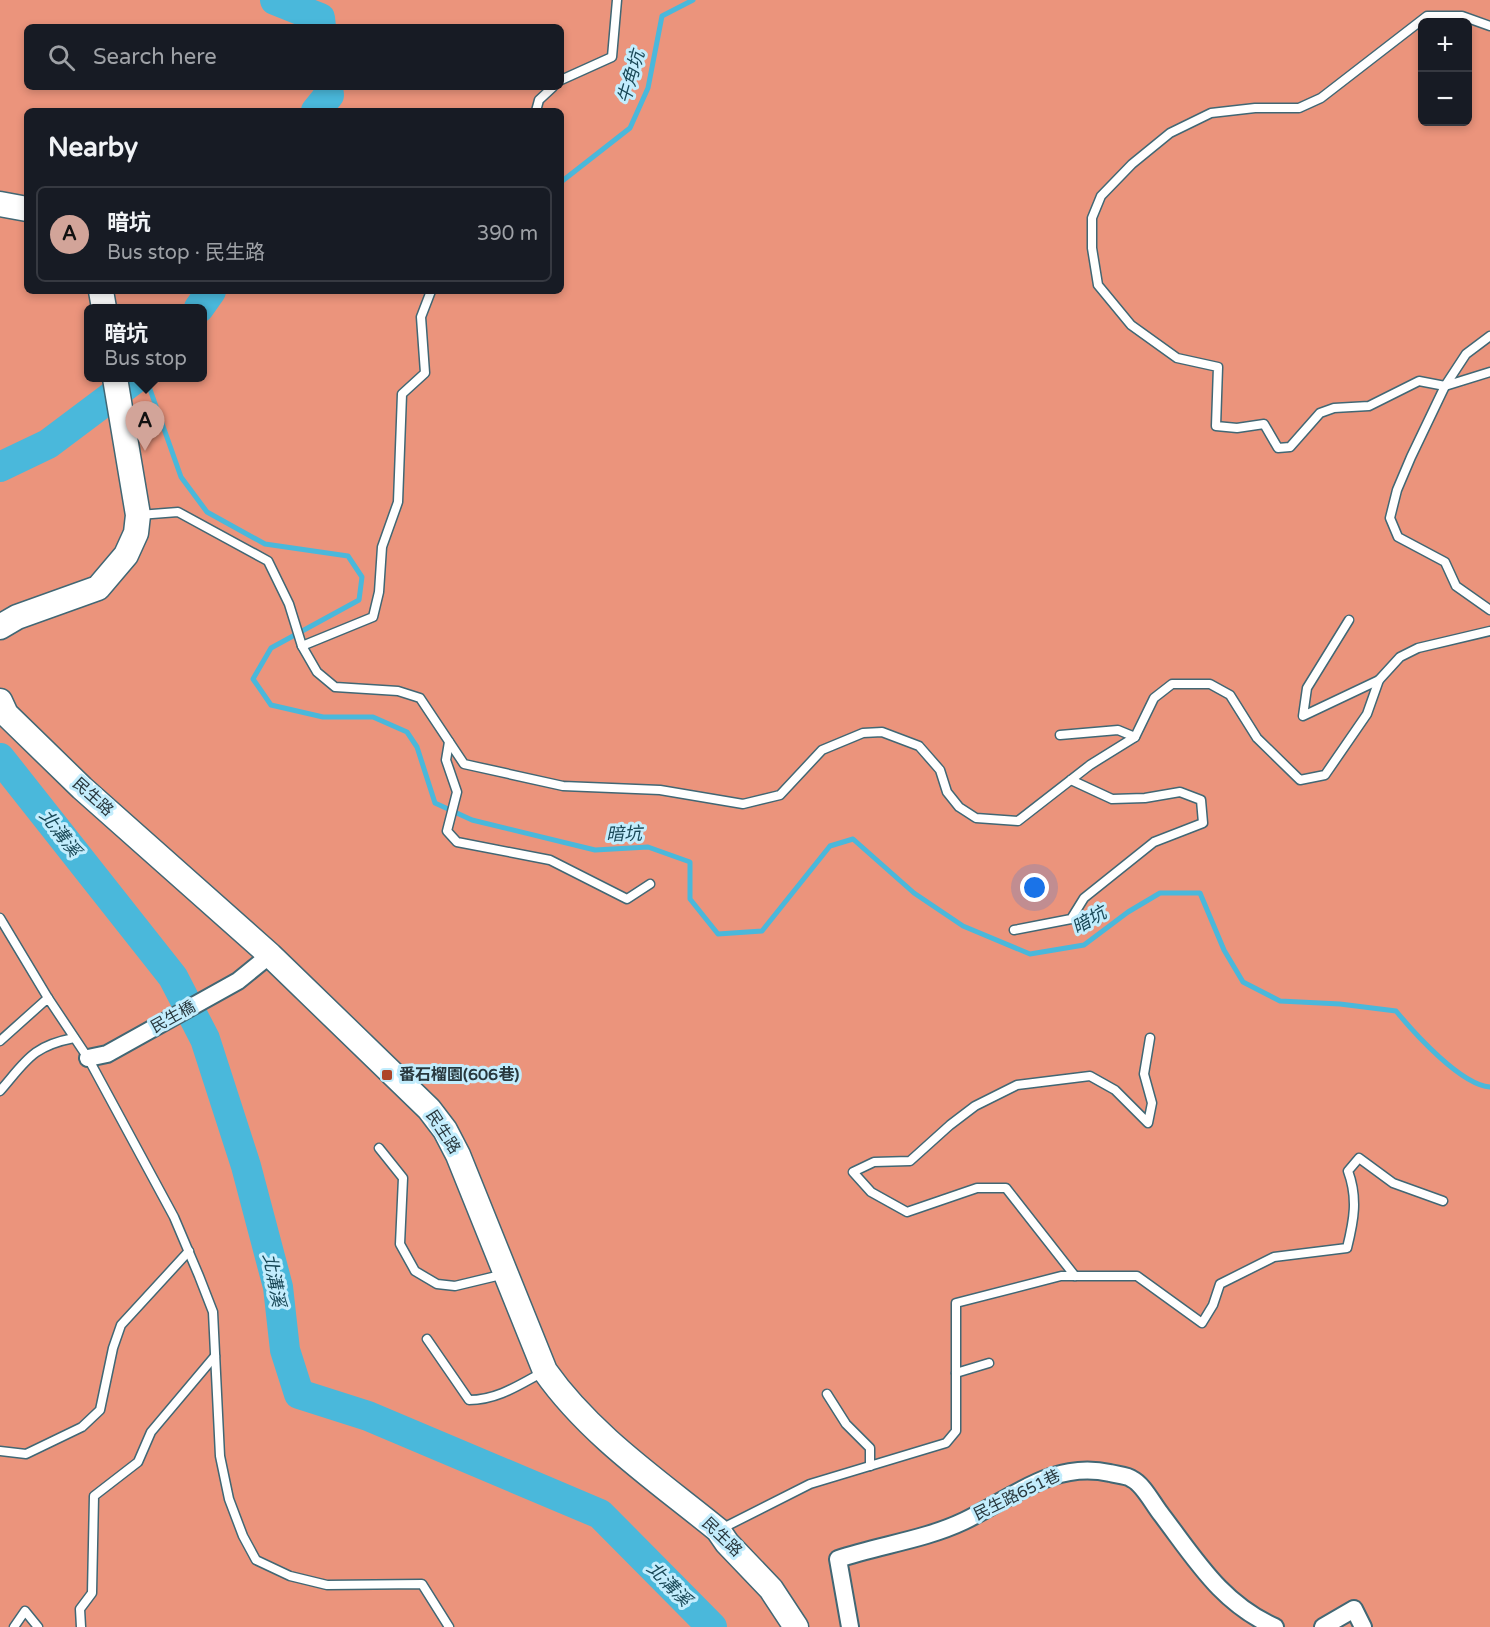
<!DOCTYPE html>
<html lang="en">
<head>
<meta charset="utf-8">
<style>
  :root { --surface:#171b24; --page:#242831; --text:#f1f3f6; --muted:#9ea1a6; --line:#363941; --accent:#d2a499 }
  body { margin:0; font-family:"Varela Round","Noto Sans TC",sans-serif; background:var(--page); color:var(--text) }
  .controls { position:absolute; right:18px; top:18px; display:grid; overflow:hidden; border-radius:9px; box-shadow:0 3px 9px #0003 }
  .controls button { width:54px; height:54px; display:grid; place-items:center; padding:0; border:0; border-bottom:2px solid var(--line); background:var(--surface); color:var(--text); font:30px sans-serif }
  .you { position:absolute; left:1035px; top:888px; width:21px; height:21px; margin:-15px; border:4px solid #fff; border-radius:50%; background:#1a73e8; box-shadow:0 0 0 9px #1a73e833 }
  .badge { display:grid; place-items:center; width:39px; height:39px; border-radius:50%; background:var(--accent); color:#111; font-size:20px; font-weight:700 }
  .pin { position:absolute; translate:-50% -50px; filter:drop-shadow(0 2px 3px #0008) }
  .pin::after { content:''; position:absolute; top:32px; width:21px; height:18px; background:inherit; clip-path:polygon(0 0,100% 0,50% 100%) }
  .popup { position:absolute; left:84px; top:304px; width:123px; height:78px; box-sizing:border-box; display:grid; place-content:center; border-radius:9px; background:var(--surface); filter:drop-shadow(0 2px 4px #0005); font-size:20px; white-space:nowrap; color:var(--muted) }
  .popup b { font-size:22px; color:var(--text) }
  .popup::after { content:''; position:absolute; left:50%; top:100%; margin-left:-12px; border:12px solid transparent; border-top-color:var(--surface) }
  .list { margin:0; padding:0; list-style:none }
  h2 { display:flex; justify-content:space-between; align-items:center; height:78px; margin:0; padding:0 24px; font-size:26px }
  h2 small { font-size:20px; font-weight:400; color:var(--muted) }
  .list li { display:grid; grid-template-columns:39px 1fr auto; gap:18px; align-items:center; box-sizing:border-box; height:96px; margin:0 12px 12px; padding:0 12px; border:2px solid var(--line); border-radius:9px }
  .list b { display:block; font-size:22px; white-space:nowrap }
  .list p { margin:0; font-size:20px; white-space:nowrap; color:var(--muted) }
  .list em { font-size:20px; font-style:normal; color:var(--muted) }
  .icon { flex:none; width:33px; height:33px; fill:none; stroke:currentColor; stroke-width:2; stroke-linecap:round; stroke-linejoin:round }
  .map { position:relative; flex:none; width:1490px; height:1627px; overflow:hidden }
  .search { position:absolute; background:var(--surface); box-shadow:0 3px 9px #0003; left:24px; top:24px; width:540px; height:66px; display:flex; align-items:center; gap:15px; box-sizing:border-box; padding:0 21px; border-radius:9px; color:var(--muted); font-size:22px }
  .panel { position:absolute; background:var(--surface); box-shadow:0 3px 9px #0003; left:24px; top:108px; width:540px; height:186px; border-radius:9px }
  .map>svg:first-child { display:block }
  .forest { fill:#eb947c; fill-rule:evenodd }
  .lines { fill:none; stroke-linecap:round; stroke-linejoin:round }
  .stream { stroke:#4ab8db; stroke-width:5 }
  .river { stroke:#4ab8db; stroke-width:30 }
  .lane-casing { stroke:#416774; stroke-width:11 }
  .street-casing { stroke:#416774; stroke-width:20 }
  .secondary-casing { stroke:#416774; stroke-width:27 }
  .lane { stroke:#fff; stroke-width:8 }
  .street { stroke:#fff; stroke-width:16 }
  .secondary { stroke:#fff; stroke-width:24 }
  .poi-dot { fill:#ad4427; stroke:#c3edfd; stroke-width:2 }
  .labels { text-anchor:middle; dominant-baseline:central; stroke-width:6; stroke-linejoin:round; paint-order:stroke }
  .street-label { font-size:16px; fill:#28383e; stroke:#c3edfd }
  .poi-label { font-size:16px; font-weight:bold; fill:#28383e; stroke:#c3edfd; text-anchor:start }
  .water-label { font-size:18px; font-style:italic; fill:#194857; stroke:#c3edfd }
</style>
</head>
<body>
<div class="map">
<svg width="1490" height="1627" viewBox="0 0 1490 1627">
  <rect width="100%" height="100%" fill="#c3edfd"/>
  <path class="forest" d="M 0,0 L 1490,0 L 1490,1627 L 0,1627 ZM 1422,22 L 1468,22 L 1468,122 L 1422,122 ZM 27,27 L 561,27 L 561,87 L 27,87 ZM 27,111 L 561,111 L 561,291 L 27,291 ZM 88,308 L 202,308 L 202,378 L 88,378 Z"/>
  <g class="lines">
    <g class="stream">
      <path d="M 561,182 L 630,128 L 648,88 L 662,16 L 693,0"/>
      <path d="M 146,378 L 181,477 L 207,512 L 265,544 L 348,556 L 362,577 L 359,600 L 271,648 L 253,679 L 271,705 L 323,717 L 373,717 L 407,732 L 417,747 L 435,803 L 472,820 L 595,850 L 648,847 L 690,862 L 690,899 L 718,934 L 762,931 L 830,846 L 853,839 L 914,893 L 963,926 L 1030,954 L 1084,945 L 1128,912 L 1160,893 L 1200,893 L 1224,950 L 1243,982 L 1280,1001 L 1340,1004 L 1396,1011 C 1415,1034 1461,1085 1490,1087"/>
      <path d="M 0,772 L 11,769"/>
    </g>
    <g class="river">
      <path d="M 275,0 L 320,18 L 321,27"/>
      <path d="M 316,111 L 329,95 L 328,87"/>
      <path d="M 199,308 L 211,291"/>
      <path d="M 0,467 L 48,444 L 136,378"/>
      <path d="M 0,758 L 173,977 L 205,1039 L 246,1166 L 278,1287 L 285,1350 L 299,1394 L 368,1416 L 600,1514 L 712,1627"/>
    </g>
    <defs>
      <g id="lane">
        <path d="M 1490,26 L 1462,16 L 1427,16 L 1321,98 L 1299,108 L 1255,108 L 1211,113 L 1170,133 L 1132,164 L 1101,196 L 1092,218 L 1092,248 L 1098,285 L 1131,325 L 1177,358 L 1218,367 L 1216,426 L 1237,428 L 1264,424 L 1278,448 L 1290,447 L 1320,413 L 1334,408 L 1369,406 L 1419,381 L 1445,386 L 1490,372"/>
        <path d="M 561,80 L 612,57 L 617,0"/>
        <path d="M 536,111 L 539,100 L 553,87"/>
        <path d="M 1490,336 L 1466,354 L 1445,386 L 1411,457 L 1397,490 L 1390,518 L 1398,537 L 1445,562 L 1456,586 L 1490,610"/>
        <path d="M 139,515 L 178,512 L 268,561 L 289,604 L 302,646 L 317,672 L 335,687 L 398,691 L 420,698 L 464,764 L 563,786 L 660,790 L 743,804 L 780,795 L 822,750 L 863,733 L 882,732 L 919,746 L 940,770 L 947,792 L 959,807 L 976,818 L 1018,821 L 1090,765 L 1135,737 L 1154,698 L 1172,684 L 1210,684 L 1230,695 L 1257,738 L 1300,780 L 1325,775 L 1367,714 L 1379,680 L 1400,657 L 1418,648 L 1490,631"/>
        <path d="M 1349,620 L 1307,688 L 1303,716 L 1379,680"/>
        <path d="M 302,646 L 373,617 L 379,592 L 382,547 L 398,502 L 402,394 L 425,373 L 421,317 L 431,291"/>
        <path d="M 1060,735 L 1118,730 L 1135,737"/>
        <path d="M 449,742 L 446,760 L 457,792 L 447,831 L 457,842 L 550,860 L 627,899 L 650,884"/>
        <path d="M 0,918 L 48,998"/>
        <path d="M 1014,930 L 1071,919 L 1084,898 L 1154,842 L 1203,823 L 1201,800 L 1180,792 L 1145,798 L 1112,799 L 1071,780"/>
        <path d="M 0,1041 L 48,998 L 88,1058 L 174,1217 L 199,1276 L 213,1312 L 220,1456 L 229,1499 L 243,1536 L 256,1560 L 290,1576 L 327,1585 L 422,1584 L 449,1627"/>
        <path d="M 0,1091 C 26,1061 32,1046 74,1038"/>
        <path d="M 379,1148 L 403,1178 L 400,1244 L 415,1271 L 437,1284 L 455,1286 L 505,1274"/>
        <path d="M 1075,1276 L 1006,1188 L 977,1188 L 907,1212 L 871,1192 L 853,1172 L 874,1162 L 910,1161 L 950,1125 L 975,1106 L 1017,1085 L 1090,1076 L 1115,1090 L 1148,1123 L 1152,1103 L 1144,1074 L 1150,1038"/>
        <path d="M 427,1339 L 469,1400 C 497,1400 519,1385 543,1372"/>
        <path d="M 956,1373 L 989,1363"/>
        <path d="M 827,1394 L 846,1424 L 870,1448 L 870,1466"/>
        <path d="M 0,1451 L 26,1454 L 82,1427 L 100,1410 L 113,1348 L 121,1325 L 189,1251"/>
        <path d="M 719,1530 L 810,1484 L 946,1443 L 956,1431 L 956,1303 L 1061,1276 L 1137,1276 L 1202,1323 L 1213,1305 L 1220,1284 L 1274,1257 L 1347,1248 C 1354,1220 1358,1198 1348,1171 L 1359,1158 L 1393,1183 L 1443,1201"/>
        <path d="M 14,1627 L 25,1611 L 38,1627"/>
        <path d="M 81,1627 L 80,1609 L 92,1593 L 94,1496 L 138,1462 L 151,1432 L 215,1356"/>
      </g>
      <g id="street">
        <path d="M 88,1058 L 107,1054 L 238,981 L 270,955"/>
        <path d="M 850,1627 L 838,1559 C 879,1545 924,1540 964,1521 C 1012,1498 1054,1460 1110,1473 C 1117,1475 1127,1475 1132,1479 C 1143,1484 1153,1504 1161,1514 C 1196,1560 1221,1603 1275,1627"/>
        <path d="M 1323,1627 L 1354,1609 L 1363,1627"/>
      </g>
      <g id="secondary">
        <path d="M 0,204 L 27,209"/>
        <path d="M 101,291 L 104,308"/>
        <path d="M 0,627 L 17,617 L 98,588 L 126,555 L 136,533 L 138,515 L 115,378"/>
        <path d="M 0,701 L 6,714 L 82,788 L 270,955 L 429,1109 L 445,1130 L 458,1155 L 545,1371 C 590,1435 658,1481 718,1530 L 727,1543 L 771,1589 L 796,1627"/>
      </g>
    </defs>
    <use href="#lane" class="lane-casing"/>
    <use href="#street" class="street-casing"/>
    <use href="#secondary" class="secondary-casing"/>
    <use href="#lane" class="lane"/>
    <use href="#street" class="street"/>
    <use href="#secondary" class="secondary"/>
  </g>
  <rect class="poi-dot" x="381" y="1069" width="12" height="12" rx="3"/>
  <g class="labels">
    <g class="street-label">
      <text transform="translate(93 797) rotate(42)">民生路</text>
      <text transform="translate(173 1017) rotate(-29)">民生橋</text>
      <text transform="translate(443 1132) rotate(57)">民生路</text>
      <text transform="translate(1017 1495) rotate(-26)">民生路651巷</text>
      <text transform="translate(722 1537) rotate(44)">民生路</text>
    </g>
    <g class="poi-label">
      <text x="399" y="1075">番石榴園(606巷)</text>
    </g>
    <g class="water-label">
      <text transform="translate(631 77) rotate(-74)">牛角坑</text>
      <text transform="translate(60 833) rotate(52)">北溝溪</text>
      <text transform="translate(624 834) rotate(-2)">暗坑</text>
      <text transform="translate(1089 920) rotate(-30)">暗坑</text>
      <text transform="translate(274 1280) rotate(79)">北溝溪</text>
      <text transform="translate(669 1584) rotate(45)">北溝溪</text>
    </g>
  </g>
</svg>
<div class="controls">
<button>+</button>
<button>−</button>
</div>
<div class="you"></div>
<div class="pin badge" style="left:145px;top:451px">A</div>
<div class="popup"><b>暗坑</b>Bus stop</div>
<div class="search"><svg class="icon" aria-label="search" viewBox="0 0 24 24"><circle cx="10" cy="10" r="6"/><path d="M15 15l6 6"/></svg>Search here</div>
<section class="panel">
<h2>Nearby<small></small></h2>
<ul class="list">
<li><span class="badge">A</span><div><b>暗坑</b><p>Bus stop · 民生路</p></div><em>390 m</em></li>
</ul>
</section>
</div>
</body>
</html>
